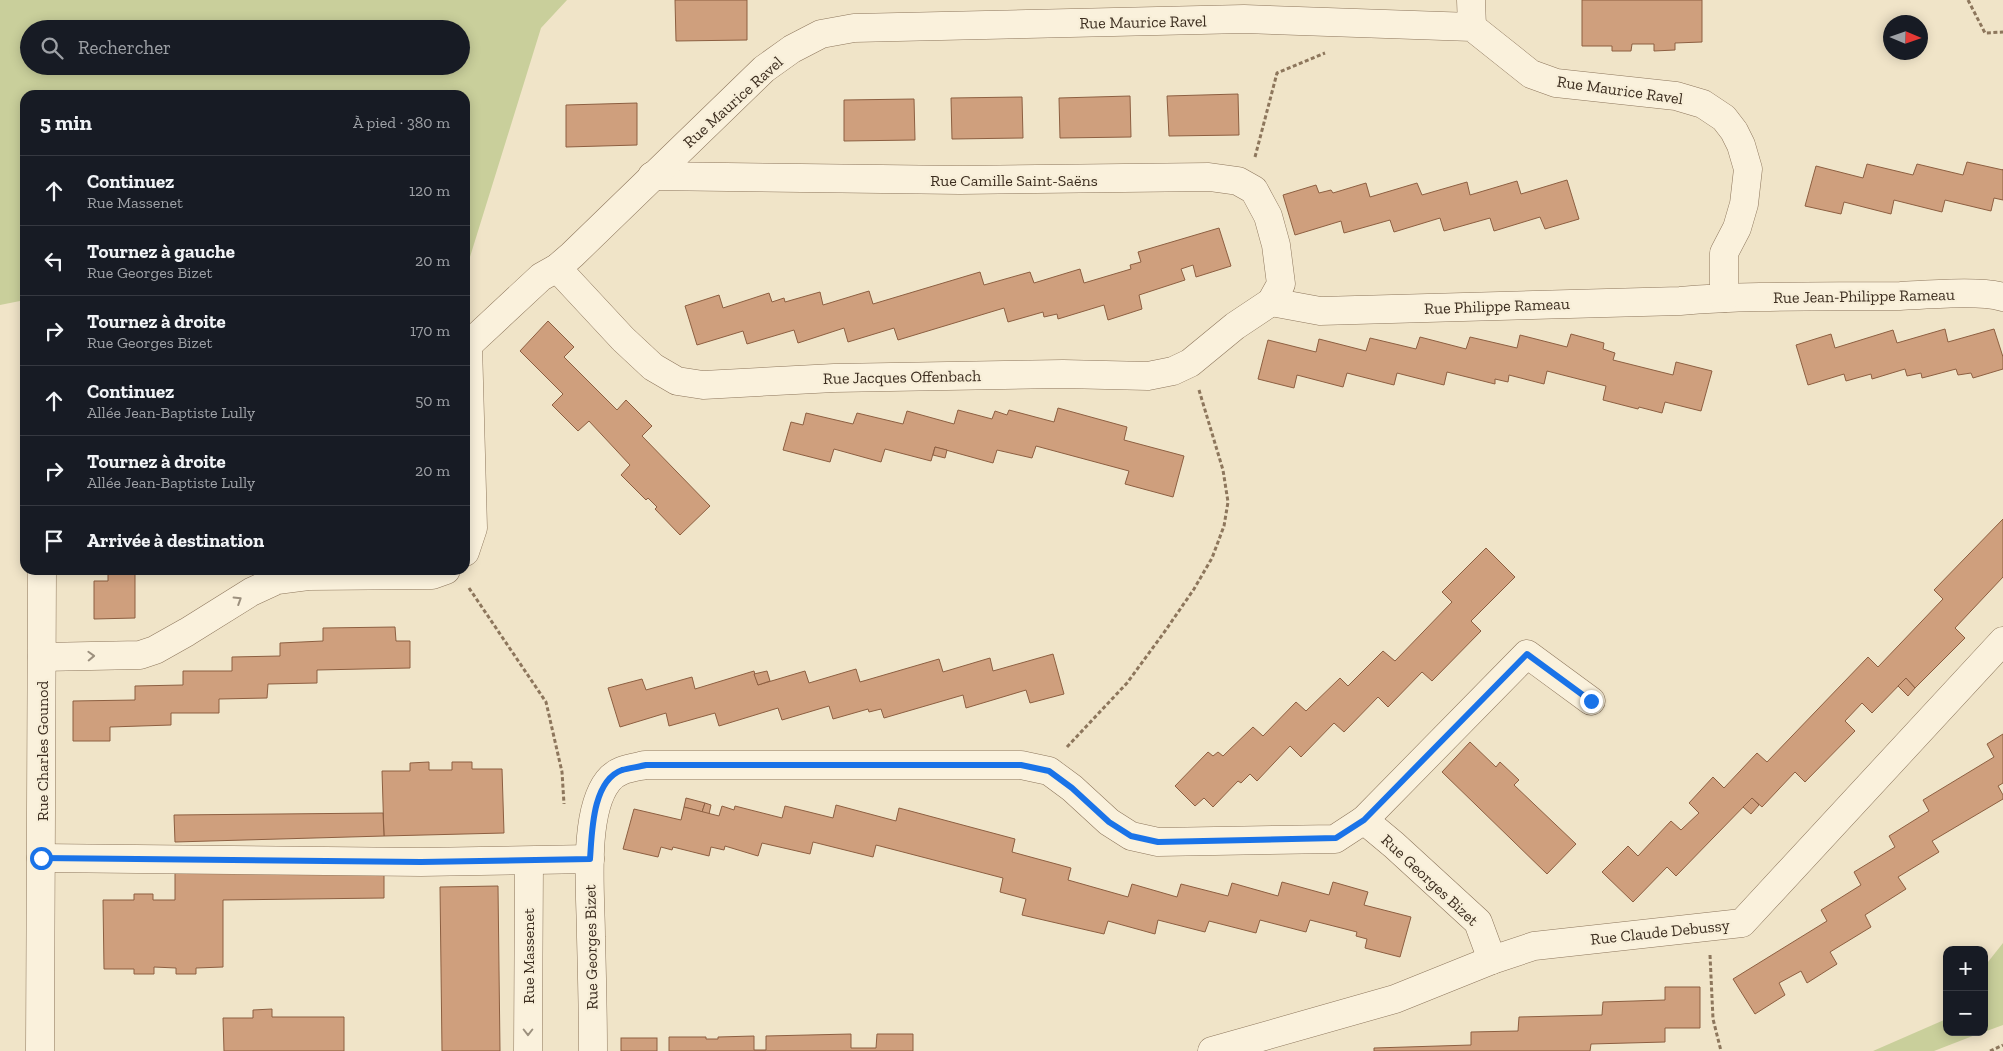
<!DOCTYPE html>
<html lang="fr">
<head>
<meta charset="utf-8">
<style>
  :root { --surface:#171b24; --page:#242831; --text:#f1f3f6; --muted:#9ea1a6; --line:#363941 }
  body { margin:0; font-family:"Zilla Slab",serif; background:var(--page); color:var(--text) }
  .controls { position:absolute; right:15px; bottom:15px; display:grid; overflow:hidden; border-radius:10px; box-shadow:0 2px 12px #0003 }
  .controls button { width:45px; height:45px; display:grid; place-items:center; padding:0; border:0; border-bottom:1px solid var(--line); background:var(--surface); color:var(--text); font:25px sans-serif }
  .compass { position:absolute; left:1883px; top:15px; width:45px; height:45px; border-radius:50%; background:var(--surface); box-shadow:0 2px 12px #0003; rotate:92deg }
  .stop { position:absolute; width:15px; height:15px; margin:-11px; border:4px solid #1a73e8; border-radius:50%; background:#fff }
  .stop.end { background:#1a73e8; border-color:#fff; box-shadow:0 1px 5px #0008 }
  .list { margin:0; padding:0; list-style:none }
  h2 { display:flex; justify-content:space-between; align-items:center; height:65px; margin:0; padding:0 20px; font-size:21px }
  h2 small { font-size:16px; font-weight:400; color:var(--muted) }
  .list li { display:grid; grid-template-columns:32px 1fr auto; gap:15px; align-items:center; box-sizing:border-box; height:70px; padding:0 20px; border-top:1px solid var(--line) }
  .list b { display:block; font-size:19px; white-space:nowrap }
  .list p { margin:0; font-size:16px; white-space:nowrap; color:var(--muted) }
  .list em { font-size:16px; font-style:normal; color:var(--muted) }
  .icon { flex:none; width:28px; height:28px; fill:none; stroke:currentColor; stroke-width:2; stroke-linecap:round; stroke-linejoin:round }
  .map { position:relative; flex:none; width:2003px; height:1051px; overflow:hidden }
  .search { position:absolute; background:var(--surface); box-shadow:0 2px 12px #0003; left:20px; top:20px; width:450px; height:55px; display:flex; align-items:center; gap:12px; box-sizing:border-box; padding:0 18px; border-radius:28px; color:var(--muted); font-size:19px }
  .panel { position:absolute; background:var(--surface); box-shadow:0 2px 12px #0003; left:20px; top:90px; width:450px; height:485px; border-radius:15px }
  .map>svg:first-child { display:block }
  .green { fill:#c9cf9b; fill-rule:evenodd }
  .building { fill:#cf9f7d; stroke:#8d5f41 }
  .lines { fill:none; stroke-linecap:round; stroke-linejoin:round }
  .minor-casing { stroke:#8d765c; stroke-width:29 }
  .path { stroke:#8d765c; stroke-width:3; stroke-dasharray:4 2.5; stroke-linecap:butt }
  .minor { stroke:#faf1dc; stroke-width:28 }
  .oneway { stroke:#9c907e }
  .route { stroke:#1a73e8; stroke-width:6 }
  .labels { text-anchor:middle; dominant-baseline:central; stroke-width:4.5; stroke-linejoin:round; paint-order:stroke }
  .street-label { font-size:16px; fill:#3d2e20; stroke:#f7eed8 }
</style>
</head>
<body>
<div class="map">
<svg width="2003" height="1051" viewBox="0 0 2003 1051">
  <rect width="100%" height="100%" fill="#f0e4c8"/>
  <g class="green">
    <path d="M 0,0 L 567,0 L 541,28 L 465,273 L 465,95 L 25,95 L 25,300 L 0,305 ZM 29,29 L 461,29 L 461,66 L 29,66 Z"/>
    <path d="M 2003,943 L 2003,1025 L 1984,1032 L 1984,967 Z"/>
    <path d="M 1947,1016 L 1947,1032 L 1983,1032 L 1934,1051 L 1873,1051 L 1944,1020 Z"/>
  </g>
  <g class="building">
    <path d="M 675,0 L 747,0 L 747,40 L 676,41 Z"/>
    <path d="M 1582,0 L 1702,0 L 1702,42 L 1675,43 L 1675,50 L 1654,51 L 1654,44 L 1632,44 L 1631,51 L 1612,51 L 1612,46 L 1582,46 Z"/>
    <path d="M 1238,94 L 1239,135 L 1169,136 L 1167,96 Z"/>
    <path d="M 1130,96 L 1131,137 L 1060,138 L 1059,98 Z"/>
    <path d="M 1022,97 L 1023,138 L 952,139 L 951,98 Z"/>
    <path d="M 914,99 L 915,140 L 844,141 L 844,100 Z"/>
    <path d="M 637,103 L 637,145 L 566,147 L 566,105 Z"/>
    <path d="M 1967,162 L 2003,170 L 2003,169 L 2003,200 L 1994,198 L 1991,211 L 1945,200 L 1942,212 L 1894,200 L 1891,214 L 1844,202 L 1841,214 L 1805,206 L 1816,166 L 1863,178 L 1867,164 L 1913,175 L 1917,164 L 1963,175 Z"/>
    <path d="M 1567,180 L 1579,219 L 1545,229 L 1540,217 L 1494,231 L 1490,218 L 1444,231 L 1440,218 L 1394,232 L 1390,220 L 1344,233 L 1341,221 L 1295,235 L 1283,195 L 1316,185 L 1319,193 L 1331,190 L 1333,193 L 1366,183 L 1370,197 L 1417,183 L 1422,195 L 1467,182 L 1470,195 L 1517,181 L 1521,194 Z"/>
    <path d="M 1219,228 L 1231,266 L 1196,277 L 1193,265 L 1181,269 L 1185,280 L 1139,295 L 1142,309 L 1108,320 L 1104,305 L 1058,319 L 1057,314 L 1044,317 L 1043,312 L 1008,322 L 1004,308 L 898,340 L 894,328 L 848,342 L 844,328 L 798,343 L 794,330 L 747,344 L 743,331 L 697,345 L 685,306 L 719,295 L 723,308 L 769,293 L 772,302 L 784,298 L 785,302 L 820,292 L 823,305 L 869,291 L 873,304 L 980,272 L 984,285 L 1030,272 L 1034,283 L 1080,269 L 1084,283 L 1131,269 L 1130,265 L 1141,262 L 1138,252 Z"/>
    <path d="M 548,321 L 574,347 L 564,357 L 617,410 L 626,400 L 652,426 L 642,436 L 710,506 L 680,535 L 655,509 L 657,507 L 648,498 L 646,500 L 621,475 L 630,465 L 589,421 L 578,431 L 552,405 L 563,394 L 520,351 Z"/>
    <path d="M 1945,329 L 1948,342 L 1994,329 L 2003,357 L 2003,369 L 1973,378 L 1971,373 L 1958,375 L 1956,369 L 1922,378 L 1921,373 L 1907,376 L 1905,369 L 1872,379 L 1871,374 L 1846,381 L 1844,374 L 1808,385 L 1796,345 L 1831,334 L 1835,348 L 1893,330 L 1897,343 Z"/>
    <path d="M 1571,334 L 1604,343 L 1603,349 L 1615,353 L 1613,360 L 1673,375 L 1676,362 L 1712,371 L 1701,411 L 1665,402 L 1662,413 L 1639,407 L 1638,409 L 1603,400 L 1606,386 L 1547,371 L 1544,384 L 1509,375 L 1508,382 L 1495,379 L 1495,384 L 1447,372 L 1444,385 L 1397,373 L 1394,385 L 1347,373 L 1343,387 L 1297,375 L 1294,388 L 1258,379 L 1268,340 L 1316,352 L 1319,339 L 1366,351 L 1370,338 L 1416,349 L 1420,337 L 1466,349 L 1470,337 L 1517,348 L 1520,335 L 1567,347 Z"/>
    <path d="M 1058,408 L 1127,427 L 1124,440 L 1184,456 L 1173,497 L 1125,484 L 1129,471 L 1036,446 L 1032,458 L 997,450 L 993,463 L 935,447 L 931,461 L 885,449 L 881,462 L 834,449 L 830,462 L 783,450 L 791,422 L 803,425 L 806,413 L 853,424 L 857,413 L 903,424 L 907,411 L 954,424 L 958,410 L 992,419 L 995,411 L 1007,415 L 1009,410 L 1054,422 Z"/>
    <path d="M 935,447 L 947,450 L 945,458 L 933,455 Z"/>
    <path d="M 2003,519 L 2003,577 L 1955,628 L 1965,638 L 1915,688 L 1906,678 L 1872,713 L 1862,703 L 1845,721 L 1855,731 L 1805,782 L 1795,772 L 1762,807 L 1752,798 L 1676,876 L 1667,867 L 1633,902 L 1602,872 L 1628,846 L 1638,856 L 1671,821 L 1681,830 L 1699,813 L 1689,803 L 1713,777 L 1724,788 L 1757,753 L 1767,762 L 1868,657 L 1878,667 L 1943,599 L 1934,590 Z"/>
    <path d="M 1486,548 L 1515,577 L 1471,621 L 1481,631 L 1432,681 L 1422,672 L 1388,707 L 1378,697 L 1344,732 L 1334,723 L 1301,757 L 1290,746 L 1257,781 L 1250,774 L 1241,783 L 1238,781 L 1213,807 L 1204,798 L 1195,806 L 1175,786 L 1208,752 L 1213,756 L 1218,752 L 1223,756 L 1253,727 L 1263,736 L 1296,702 L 1306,711 L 1340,678 L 1348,686 L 1383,651 L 1395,661 L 1452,602 L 1442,592 Z"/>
    <path d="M 108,570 L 135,570 L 135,618 L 94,619 L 94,581 L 108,581 Z"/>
    <path d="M 395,627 L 396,641 L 410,641 L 410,668 L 317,670 L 317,683 L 268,684 L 267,698 L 219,699 L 219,713 L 171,713 L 171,725 L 110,727 L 110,741 L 73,741 L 73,701 L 135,700 L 135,686 L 183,685 L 183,671 L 232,671 L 232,657 L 280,656 L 280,643 L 323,641 L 323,628 Z"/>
    <path d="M 1053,654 L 1064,694 L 1030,703 L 1026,690 L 966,708 L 963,695 L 884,718 L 881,709 L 869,712 L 868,709 L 833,719 L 829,706 L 782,720 L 778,708 L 719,726 L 715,713 L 669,726 L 666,713 L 620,727 L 608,688 L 642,679 L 646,690 L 692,677 L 695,689 L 754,671 L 758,685 L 805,671 L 809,683 L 856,669 L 860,682 L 939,659 L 943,672 L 990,658 L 993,671 Z"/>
    <path d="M 767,671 L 770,681 L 758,685 L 754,674 Z"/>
    <path d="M 1906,678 L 1915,688 L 1908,696 L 1898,686 Z"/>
    <path d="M 2003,734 L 2003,783 L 1998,786 L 2003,795 L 2003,799 L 1932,841 L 1939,852 L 1898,877 L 1906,889 L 1865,915 L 1871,927 L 1830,952 L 1837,964 L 1807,983 L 1801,971 L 1779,983 L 1785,995 L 1755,1014 L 1733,979 L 1827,921 L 1821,910 L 1861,885 L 1854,872 L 1895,847 L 1889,836 L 1929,811 L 1923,800 L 1994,757 L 1987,744 Z"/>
    <path d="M 1470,742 L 1496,767 L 1500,762 L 1519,780 L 1514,785 L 1576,844 L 1547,874 L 1442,772 Z"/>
    <path d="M 429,762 L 429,770 L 452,770 L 452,762 L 472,762 L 472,769 L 502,769 L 504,833 L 384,836 L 382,771 L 410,771 L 410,763 Z"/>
    <path d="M 686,798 L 705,803 L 702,812 L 684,807 Z"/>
    <path d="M 1752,798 L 1759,805 L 1751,814 L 1743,807 Z"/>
    <path d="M 705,803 L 711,805 L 709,814 L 702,812 Z"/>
    <path d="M 836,805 L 896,821 L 899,808 L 1015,839 L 1012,852 L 1071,868 L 1068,880 L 1128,897 L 1132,884 L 1177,897 L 1181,884 L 1228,896 L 1232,883 L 1278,896 L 1282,882 L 1329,895 L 1333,882 L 1368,892 L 1364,905 L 1411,917 L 1400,957 L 1365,948 L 1367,939 L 1356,936 L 1357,932 L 1310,920 L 1306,932 L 1260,920 L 1256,933 L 1209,921 L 1205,932 L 1158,920 L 1155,934 L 1108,921 L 1104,934 L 1022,915 L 1026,899 L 1000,892 L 1003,878 L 876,845 L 873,857 L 813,842 L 810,854 L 762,843 L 758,856 L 725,846 L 724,850 L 711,847 L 709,856 L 673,847 L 672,850 L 661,847 L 658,857 L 623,849 L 634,809 L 681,820 L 684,807 L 719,816 L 722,806 L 734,810 L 735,806 L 782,818 L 785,806 L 833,818 Z"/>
    <path d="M 383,813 L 384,836 L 175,842 L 174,815 Z"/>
    <path d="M 384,871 L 384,898 L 223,900 L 223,967 L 196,968 L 196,974 L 176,974 L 176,968 L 154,967 L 154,974 L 134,974 L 134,969 L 104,969 L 103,900 L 134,900 L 134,894 L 153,894 L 153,900 L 175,900 L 175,873 Z"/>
    <path d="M 498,886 L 500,1051 L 442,1051 L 440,887 Z"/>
    <path d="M 1665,987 L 1700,987 L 1700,1028 L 1665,1028 L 1665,1042 L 1591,1044 L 1590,1051 L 1374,1051 L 1374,1048 L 1471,1045 L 1471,1032 L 1518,1031 L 1519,1017 L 1602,1015 L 1603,1002 L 1665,1000 Z"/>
    <path d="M 272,1009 L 272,1017 L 344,1017 L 344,1051 L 224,1051 L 223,1018 L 253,1018 L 253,1010 Z"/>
    <path d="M 851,1034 L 851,1048 L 876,1048 L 877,1034 L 913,1034 L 913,1051 L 669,1051 L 669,1037 L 706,1037 L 706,1039 L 718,1039 L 718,1037 L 754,1036 L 754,1050 L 766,1050 L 766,1036 Z"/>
    <rect x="621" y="1038" width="36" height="13"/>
  </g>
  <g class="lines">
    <defs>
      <g id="minor">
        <path d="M 1471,0 L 1472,27"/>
        <path d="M 557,268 L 623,339 L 653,367 L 677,381 L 703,385 L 834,378 L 1063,374 L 1148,376 L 1173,371 L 1190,363 L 1235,326 L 1271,302 L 1281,284 L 1276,245 L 1268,216 L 1254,190 L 1238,181 L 1209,177 L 960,180 L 652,176"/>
        <path d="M 1271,302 L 1320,311 L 1680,301 C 1753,295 1827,297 1900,296 C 1927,295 1979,290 2003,297"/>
        <path d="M 468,345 L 541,277 L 557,268 L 572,255 L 764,69 L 792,49 L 821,34 L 854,28 L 1244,19 L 1472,27 L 1531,74 L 1556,83 L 1676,96 L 1703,104 L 1724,118 L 1734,131 L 1741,145 L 1748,169 L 1744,204 L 1737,228 L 1724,253 L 1724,298"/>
        <path d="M 465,552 L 473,528 L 468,345"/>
        <path d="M 42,657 L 140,655 L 155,650 L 187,632 L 251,592 L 277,580 L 308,576 L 432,575 L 446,570"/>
        <path d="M 1364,820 L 1394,845 L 1478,922 L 1492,960"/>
        <path d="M 41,858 L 421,862 L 590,859"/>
        <path d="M 40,1051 L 42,570"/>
        <path d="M 528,1051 L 529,861"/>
        <path d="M 593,1051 C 593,1013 592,975 591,937 C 591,896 582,814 608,781 C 617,769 632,768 645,765 L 1021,765 L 1049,771 L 1072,788 L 1109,822 L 1131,836 L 1158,842 L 1335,839 L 1364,820 L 1527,654 L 1591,701"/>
        <path d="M 1212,1051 L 1395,999 L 1492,960 L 1534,946 L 1742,923 L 2003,641"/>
      </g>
    </defs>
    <use href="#minor" class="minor-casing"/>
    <g class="path">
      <path d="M 1968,0 L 1985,33 L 2003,32"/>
      <path d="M 1255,157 L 1277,73 L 1325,53"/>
      <path d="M 469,588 L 546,702 L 562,772 L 564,804"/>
      <path d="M 1067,747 L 1127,683 L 1163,634 L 1194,589 L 1212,558 L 1224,526 L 1228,502 L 1223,470 L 1199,390"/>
      <path d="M 1710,955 L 1713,1019 L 1721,1051"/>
      <path d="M 1990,1051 L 2003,1045"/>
    </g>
    <use href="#minor" class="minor"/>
  </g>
  <defs><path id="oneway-chevron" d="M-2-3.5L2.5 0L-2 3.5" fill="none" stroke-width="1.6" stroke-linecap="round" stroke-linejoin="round" transform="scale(1.25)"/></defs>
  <g class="oneway">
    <use href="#oneway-chevron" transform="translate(238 600) rotate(-32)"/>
    <use href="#oneway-chevron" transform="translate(91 656) rotate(-2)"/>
    <use href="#oneway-chevron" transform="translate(528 1032) rotate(90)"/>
  </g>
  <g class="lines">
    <path class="route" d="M 41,858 L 421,862 L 590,859 C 592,833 592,781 622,770 C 629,768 638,767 646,765 L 1021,765 L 1049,771 L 1072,788 L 1109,822 L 1131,836 L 1158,842 L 1336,838 L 1364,820 L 1527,654 L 1591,701"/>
  </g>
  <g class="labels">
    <g class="street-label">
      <text transform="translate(1143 22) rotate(-1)">Rue Maurice Ravel</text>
      <text transform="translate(1620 90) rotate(8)">Rue Maurice Ravel</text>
      <text transform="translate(733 102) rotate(-42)">Rue Maurice Ravel</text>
      <text x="1014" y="180">Rue Camille Saint-Saëns</text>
      <text transform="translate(1864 296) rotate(-1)">Rue Jean-Philippe Rameau</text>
      <text transform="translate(1497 306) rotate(-2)">Rue Philippe Rameau</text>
      <text transform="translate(902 377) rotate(-1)">Rue Jacques Offenbach</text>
      <text transform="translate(42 751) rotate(-90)">Rue Charles Gounod</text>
      <text transform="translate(1430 880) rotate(43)">Rue Georges Bizet</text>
      <text transform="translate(1660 932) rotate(-6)">Rue Claude Debussy</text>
      <text transform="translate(591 947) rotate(-91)">Rue Georges Bizet</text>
      <text transform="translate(528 956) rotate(-90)">Rue Massenet</text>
    </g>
  </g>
</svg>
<div class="controls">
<button>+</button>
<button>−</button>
</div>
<svg class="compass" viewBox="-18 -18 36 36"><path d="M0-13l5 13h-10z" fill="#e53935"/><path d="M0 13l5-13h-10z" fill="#9ea1a6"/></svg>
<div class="stop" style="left:41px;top:858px"></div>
<div class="stop end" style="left:1591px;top:701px"></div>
<div class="search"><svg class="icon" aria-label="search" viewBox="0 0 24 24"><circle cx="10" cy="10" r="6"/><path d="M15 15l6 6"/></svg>Rechercher</div>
<section class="panel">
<h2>5 min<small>À pied · 380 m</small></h2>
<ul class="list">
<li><svg class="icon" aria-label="ahead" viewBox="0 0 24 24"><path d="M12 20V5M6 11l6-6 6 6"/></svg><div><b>Continuez</b><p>Rue Massenet</p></div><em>120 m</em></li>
<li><svg class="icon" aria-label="left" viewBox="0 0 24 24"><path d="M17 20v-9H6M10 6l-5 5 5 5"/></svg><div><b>Tournez à gauche</b><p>Rue Georges Bizet</p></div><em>20 m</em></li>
<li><svg class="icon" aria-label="right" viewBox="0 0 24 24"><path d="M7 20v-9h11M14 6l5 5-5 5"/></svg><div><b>Tournez à droite</b><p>Rue Georges Bizet</p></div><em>170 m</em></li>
<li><svg class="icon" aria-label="ahead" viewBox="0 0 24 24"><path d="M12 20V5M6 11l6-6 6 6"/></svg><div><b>Continuez</b><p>Allée Jean-Baptiste Lully</p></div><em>50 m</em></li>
<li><svg class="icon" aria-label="right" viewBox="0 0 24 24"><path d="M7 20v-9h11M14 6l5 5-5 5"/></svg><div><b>Tournez à droite</b><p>Allée Jean-Baptiste Lully</p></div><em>20 m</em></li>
<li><svg class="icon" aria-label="arrive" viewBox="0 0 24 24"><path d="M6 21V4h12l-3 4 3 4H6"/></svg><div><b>Arrivée à destination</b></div></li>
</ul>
</section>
</div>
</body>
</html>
